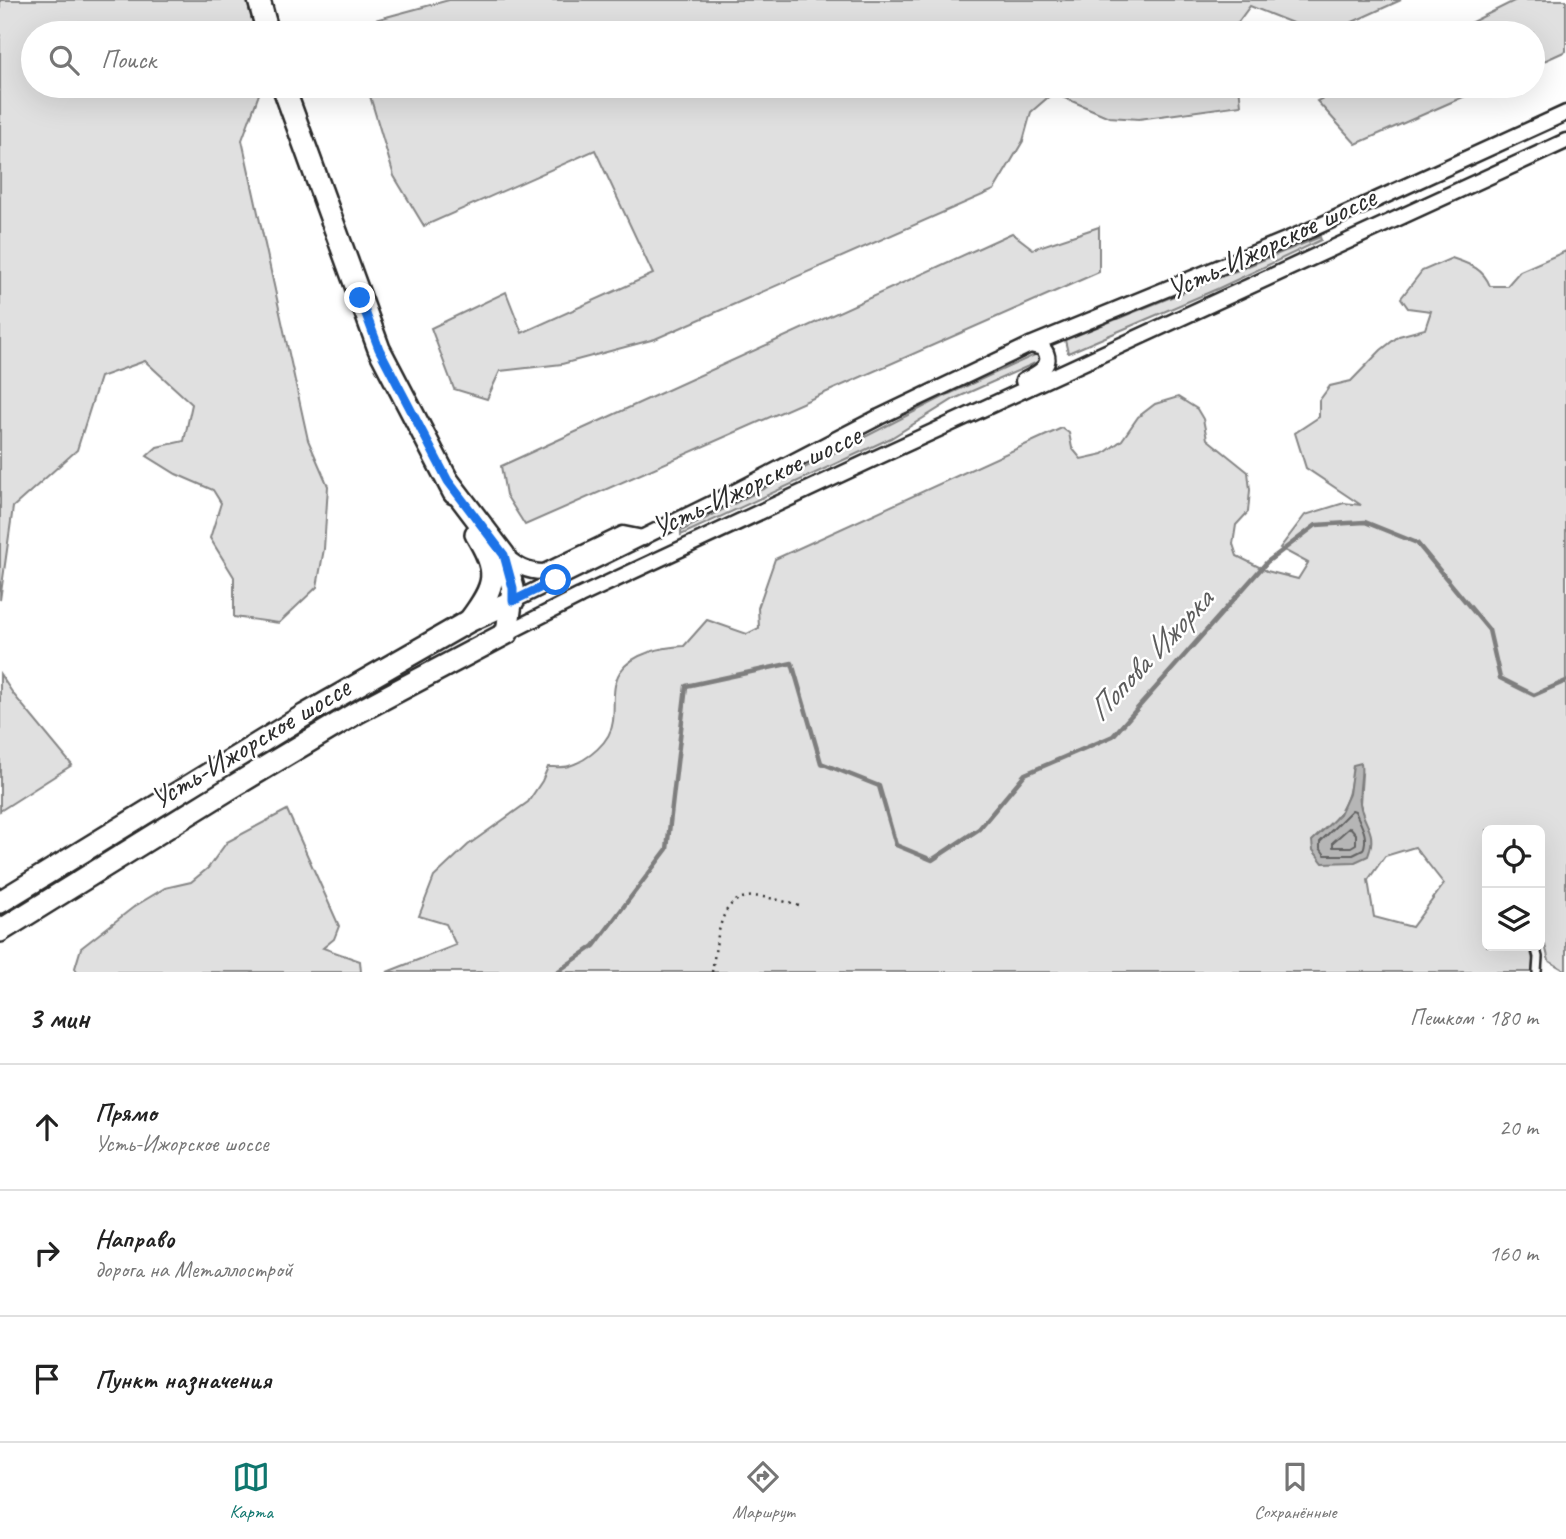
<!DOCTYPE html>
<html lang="ru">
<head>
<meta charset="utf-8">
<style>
  :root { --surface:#fff; --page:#f6f6f6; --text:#222; --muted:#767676; --line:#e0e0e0; --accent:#0f766e }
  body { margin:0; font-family:Caveat,sans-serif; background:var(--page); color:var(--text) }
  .controls { position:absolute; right:21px; bottom:21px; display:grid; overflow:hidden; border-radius:10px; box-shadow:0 7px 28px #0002 }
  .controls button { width:63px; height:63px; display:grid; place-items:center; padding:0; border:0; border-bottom:2px solid var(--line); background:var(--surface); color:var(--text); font:35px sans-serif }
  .stop { position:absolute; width:21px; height:21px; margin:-16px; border:5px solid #1a73e8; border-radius:50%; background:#fff }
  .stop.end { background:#1a73e8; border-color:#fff; box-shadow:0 2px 7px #0008 }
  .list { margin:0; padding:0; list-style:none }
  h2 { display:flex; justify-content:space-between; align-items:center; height:91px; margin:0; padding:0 28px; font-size:30px }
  h2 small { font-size:23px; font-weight:400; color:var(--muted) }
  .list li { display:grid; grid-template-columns:46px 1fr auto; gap:21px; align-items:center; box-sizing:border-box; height:126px; padding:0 28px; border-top:2px solid var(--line) }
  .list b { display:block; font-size:26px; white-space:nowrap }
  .list p { margin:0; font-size:23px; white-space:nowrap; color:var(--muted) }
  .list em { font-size:23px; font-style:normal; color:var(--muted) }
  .icon { flex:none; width:38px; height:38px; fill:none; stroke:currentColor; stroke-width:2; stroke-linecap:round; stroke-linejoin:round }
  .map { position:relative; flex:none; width:1566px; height:972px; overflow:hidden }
  .search { position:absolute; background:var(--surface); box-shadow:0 7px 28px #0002; left:21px; right:21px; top:21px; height:77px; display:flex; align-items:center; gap:18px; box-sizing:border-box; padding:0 24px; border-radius:38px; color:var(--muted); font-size:26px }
  .sheet { height:469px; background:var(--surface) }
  nav { display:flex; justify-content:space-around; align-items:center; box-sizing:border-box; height:98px; border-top:2px solid var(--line); background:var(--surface); font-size:19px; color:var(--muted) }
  nav a { display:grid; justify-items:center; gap:4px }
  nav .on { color:var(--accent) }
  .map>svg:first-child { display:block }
  .green { fill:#e0e0e0; stroke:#868686; stroke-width:2; fill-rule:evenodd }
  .water { fill:#b6b6b6; stroke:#7e7e7e; stroke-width:2 }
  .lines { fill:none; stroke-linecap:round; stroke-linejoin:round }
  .shore { stroke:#636363; stroke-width:2 }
  .stream { stroke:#7e7e7e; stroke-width:4.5 }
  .lane-casing { stroke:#2b2b2b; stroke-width:12 }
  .street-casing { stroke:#2b2b2b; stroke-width:19 }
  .secondary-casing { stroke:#2b2b2b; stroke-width:26 }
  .path { stroke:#2b2b2b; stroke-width:2.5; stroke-dasharray:2 5; stroke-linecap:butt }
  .lane { stroke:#fff; stroke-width:7 }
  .street { stroke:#fff; stroke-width:14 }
  .secondary { stroke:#fff; stroke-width:21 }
  .route { stroke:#1a73e8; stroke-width:9 }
  .labels { text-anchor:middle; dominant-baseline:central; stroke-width:5; stroke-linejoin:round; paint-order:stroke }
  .street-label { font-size:30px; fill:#2b2b2b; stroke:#fff }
  .water-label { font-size:32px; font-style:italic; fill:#5c5c5c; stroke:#fff }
</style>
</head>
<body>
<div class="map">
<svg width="1566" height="972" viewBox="0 0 1566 972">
  <rect width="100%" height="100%" fill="#fff"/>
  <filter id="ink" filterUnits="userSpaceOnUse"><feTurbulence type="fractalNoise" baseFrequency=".0143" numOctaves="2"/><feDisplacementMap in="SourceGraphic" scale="14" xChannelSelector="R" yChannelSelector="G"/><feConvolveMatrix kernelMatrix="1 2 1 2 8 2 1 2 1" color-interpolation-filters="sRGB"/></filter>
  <g filter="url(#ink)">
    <g class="green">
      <path d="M 0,0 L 247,0 L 256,33 L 33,33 L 33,86 L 262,86 L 242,140 L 308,440 L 328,486 L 324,549 L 317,587 L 279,623 L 234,617 L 234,577 L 210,538 L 221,503 L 213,490 L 176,474 L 147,456 L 157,447 L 184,441 L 192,404 L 145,361 L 100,377 L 77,450 L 13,507 L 0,600 Z"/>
      <path d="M 449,0 L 1401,0 L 1335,30 L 1305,28 L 1250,6 L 1233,29 L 1233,33 L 351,33 L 349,27 Z"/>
      <path d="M 1516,0 L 1566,0 L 1566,51 L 1533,66 L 1533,33 L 1450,33 Z"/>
      <path d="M 367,86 L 1239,86 L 1241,105 L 1139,119 L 1109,117 L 1053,93 L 1031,112 L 1023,141 L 994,190 L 655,339 L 562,364 L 500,371 L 487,399 L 454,389 L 431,328 L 506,292 L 522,333 L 653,274 L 595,150 L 424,226 L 394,176 Z"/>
      <path d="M 1347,86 L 1488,86 L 1356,144 L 1317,101 Z"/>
      <path d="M 1099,227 L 1099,272 L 525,525 L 506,495 L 501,466 L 1012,233 L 1033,249 Z"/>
      <path d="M 1320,237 L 1321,240 L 1217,289 L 1068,353 L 1065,340 Z"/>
      <path d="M 1566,251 L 1566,971 L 1549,961 L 1545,945 L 1530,948 L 1533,960 L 1532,972 L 387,972 L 456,945 L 446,924 L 419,916 L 434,877 L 468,845 L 528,802 L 542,781 L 548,767 C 555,767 563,768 569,766 C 588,760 611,742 613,721 C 615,706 611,686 620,672 C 632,653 663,647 684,646 L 707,620 L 747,634 L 759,628 L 758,608 L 775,559 L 1062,428 L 1069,433 L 1072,448 L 1081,459 L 1103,454 L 1122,440 L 1138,417 L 1155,404 L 1178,397 L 1197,409 L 1203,419 L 1207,439 L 1248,472 L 1250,490 L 1248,512 L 1236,525 L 1233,544 L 1237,556 L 1267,571 L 1298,579 L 1308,563 L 1280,548 L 1305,515 L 1344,503 L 1361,505 L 1306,468 L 1295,433 L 1319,417 L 1319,401 L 1330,386 L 1351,381 L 1381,350 L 1399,336 L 1425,329 L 1431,311 L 1408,308 L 1401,298 L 1422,271 L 1452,258 C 1469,264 1483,268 1490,286 L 1507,286 L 1520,271 ZM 1362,774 L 1360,804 L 1364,814 L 1330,824 C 1343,811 1349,798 1351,780 ZM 1487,830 L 1540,830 L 1540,946 L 1487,946 ZM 1415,847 L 1444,884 L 1412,927 L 1374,917 L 1368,880 L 1385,856 Z"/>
      <path d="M 1050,348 L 1054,349 L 1051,356 L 954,399 L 891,438 L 681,535 L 681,531 L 949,394 Z"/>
      <path d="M 0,674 L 14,695 L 72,765 L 0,811 Z"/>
      <path d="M 287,810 L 339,926 L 334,939 L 323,948 L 360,961 L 361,972 L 77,972 L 75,968 L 81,948 L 135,906 L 165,888 L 191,882 L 208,868 L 227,842 Z"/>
    </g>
    <path class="water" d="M 1361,763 C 1363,776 1358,789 1360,803 C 1363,826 1378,830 1368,856 L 1355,862 L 1323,863 L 1313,850 L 1312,841 L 1340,814 L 1349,794 L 1353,765 Z"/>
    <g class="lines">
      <g class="shore">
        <path d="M 1352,810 L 1355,811 C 1361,825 1369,836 1363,850 L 1353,855 L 1325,855 L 1320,848 L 1320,842 Z"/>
        <path d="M 1350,827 L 1356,834 L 1356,844 L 1351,847 L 1333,847 L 1333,842 Z"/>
      </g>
      <path class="stream" d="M 557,972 L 594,946 L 667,849 L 686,686 L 792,663 L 821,763 L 879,786 L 896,845 L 932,860 L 979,829 L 1025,774 L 1113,736 L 1267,562 L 1316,525 L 1365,522 L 1417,543 L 1489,630 L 1500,678 L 1534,695 L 1566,681"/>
      <defs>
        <path id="lane" d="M 1535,946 L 1538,957 L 1537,972"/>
        <g id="street">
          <path d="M 1023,381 C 1037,374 1056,365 1043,348 L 1030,345"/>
          <path d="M 504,555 C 518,566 526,572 544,572 L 623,534 L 643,538"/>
          <path d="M 513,601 L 725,497 L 879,417 L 1030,345 L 1310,230 L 1566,113"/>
          <path d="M 507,633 L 580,596 L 880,456 L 1566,141"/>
        </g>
        <g id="secondary">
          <path d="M 259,0 L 268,33"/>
          <path d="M 283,86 L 379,349 L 454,493"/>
          <path d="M 470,620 C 497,584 499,572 476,534"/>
          <path d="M 0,902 L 305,715 L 469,621 L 513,601"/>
          <path d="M 0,931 L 229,789 L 356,713 L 507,633 L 513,588 L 504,555 L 448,481"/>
        </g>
      </defs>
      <use href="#lane" class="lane-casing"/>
      <use href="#street" class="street-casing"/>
      <use href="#secondary" class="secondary-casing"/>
      <path class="path" d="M 712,972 C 722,906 723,881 799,906"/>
      <use href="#lane" class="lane"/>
      <use href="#street" class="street"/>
      <use href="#secondary" class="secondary"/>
    </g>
  </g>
  <g class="lines" filter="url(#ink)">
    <path class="route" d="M 360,298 L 379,349 L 448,481 L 504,555 L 513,588 L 513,601 L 556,580"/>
  </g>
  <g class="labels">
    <g class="street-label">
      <text transform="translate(1271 243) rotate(-25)">Усть-Ижорское шоссе</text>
      <text transform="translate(756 481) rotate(-25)">Усть-Ижорское шоссе</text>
      <text transform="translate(250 743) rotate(-31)">Усть-Ижорское шоссе</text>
    </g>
    <g class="water-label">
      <text transform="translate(1150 655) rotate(-47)">Попова Ижорка</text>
    </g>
  </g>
</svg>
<div class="controls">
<button><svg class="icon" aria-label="locate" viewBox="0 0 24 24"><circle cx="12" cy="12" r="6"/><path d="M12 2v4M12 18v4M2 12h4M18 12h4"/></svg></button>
<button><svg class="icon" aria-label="layers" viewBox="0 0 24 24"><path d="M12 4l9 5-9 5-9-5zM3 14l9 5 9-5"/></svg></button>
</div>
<div class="stop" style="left:556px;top:580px"></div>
<div class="stop end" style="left:360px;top:298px"></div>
<div class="search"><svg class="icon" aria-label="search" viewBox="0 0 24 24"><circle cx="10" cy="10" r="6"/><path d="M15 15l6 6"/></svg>Поиск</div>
</div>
<section class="sheet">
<h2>3 мин<small>Пешком · 180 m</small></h2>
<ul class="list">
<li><svg class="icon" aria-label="ahead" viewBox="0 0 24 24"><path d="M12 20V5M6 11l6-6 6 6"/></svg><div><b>Прямо</b><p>Усть-Ижорское шоссе</p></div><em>20 m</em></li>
<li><svg class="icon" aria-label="right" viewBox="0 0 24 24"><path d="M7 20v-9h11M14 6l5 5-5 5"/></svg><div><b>Направо</b><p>дорога на Металлострой</p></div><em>160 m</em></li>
<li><svg class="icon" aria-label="arrive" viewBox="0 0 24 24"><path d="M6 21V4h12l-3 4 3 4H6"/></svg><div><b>Пункт назначения</b></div></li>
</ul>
</section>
<nav>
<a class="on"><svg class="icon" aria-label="map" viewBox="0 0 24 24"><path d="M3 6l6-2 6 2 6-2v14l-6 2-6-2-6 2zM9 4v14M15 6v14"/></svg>Карта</a>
<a><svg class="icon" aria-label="directions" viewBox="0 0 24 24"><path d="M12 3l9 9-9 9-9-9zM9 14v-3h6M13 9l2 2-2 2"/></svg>Маршрут</a>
<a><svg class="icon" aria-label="saved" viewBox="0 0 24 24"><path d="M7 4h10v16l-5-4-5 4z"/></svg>Сохранённые</a>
</nav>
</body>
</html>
